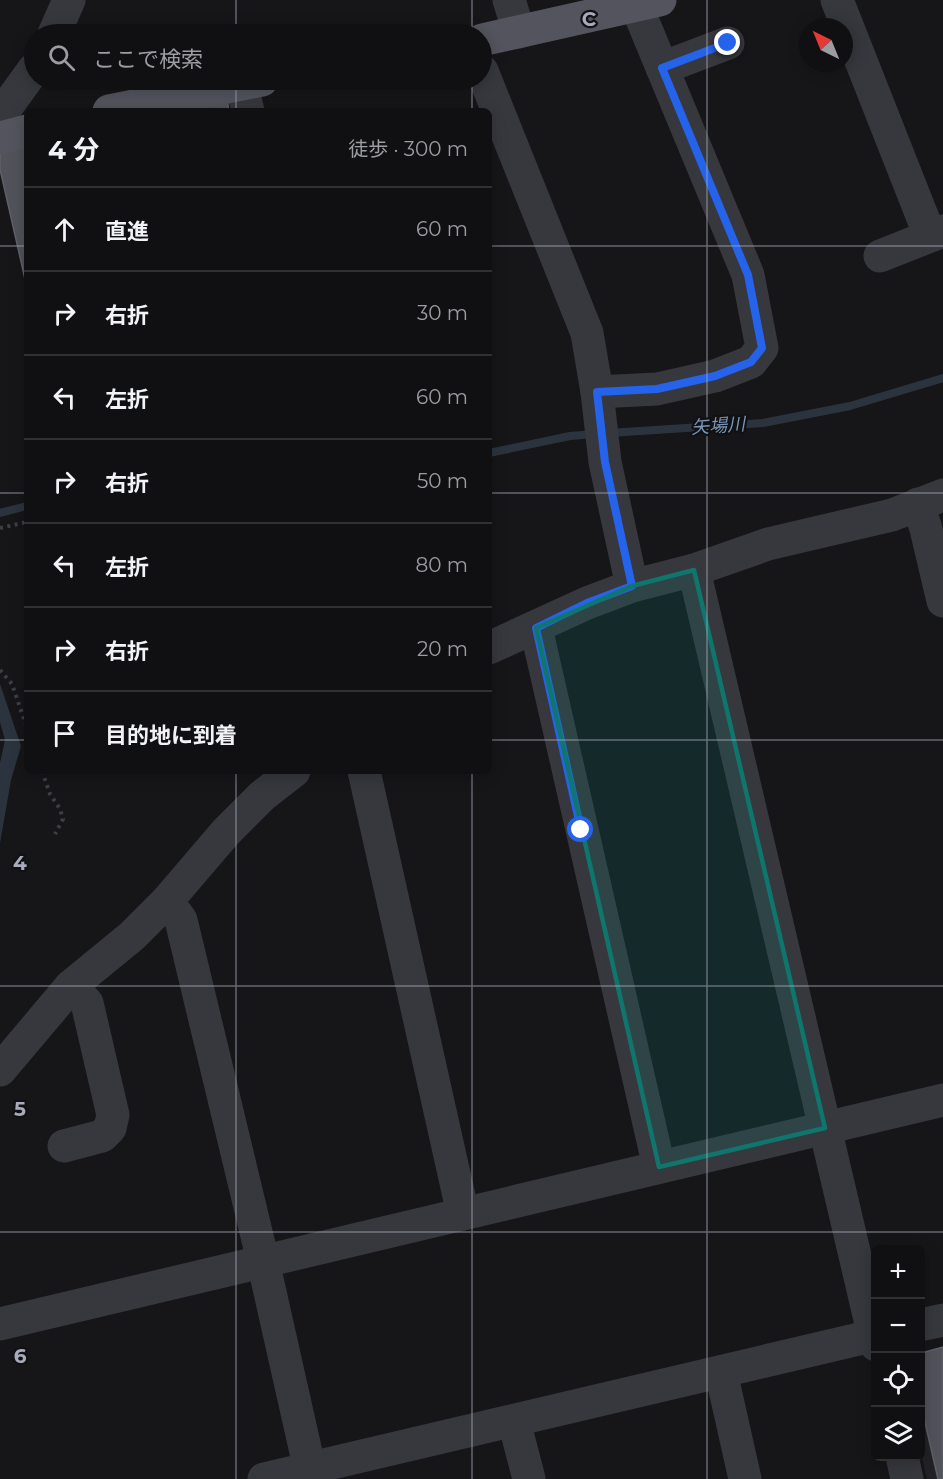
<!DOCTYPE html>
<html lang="ja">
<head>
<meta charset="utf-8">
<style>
  :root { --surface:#101013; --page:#1e1e21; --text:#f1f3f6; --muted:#9c9da0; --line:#303033 }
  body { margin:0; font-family:Montserrat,"Noto Sans JP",sans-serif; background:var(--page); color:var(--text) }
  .controls { position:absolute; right:18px; bottom:18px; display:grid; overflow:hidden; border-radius:9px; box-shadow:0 3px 15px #0003 }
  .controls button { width:54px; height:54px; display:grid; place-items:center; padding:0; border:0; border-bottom:2px solid var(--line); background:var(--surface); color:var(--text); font:30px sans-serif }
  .compass { position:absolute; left:799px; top:18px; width:54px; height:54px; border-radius:50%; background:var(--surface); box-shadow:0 3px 15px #0003; rotate:317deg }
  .stop { position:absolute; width:18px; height:18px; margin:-14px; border:4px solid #2563eb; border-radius:50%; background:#fff }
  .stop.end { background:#2563eb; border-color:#fff; box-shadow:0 2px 6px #0008 }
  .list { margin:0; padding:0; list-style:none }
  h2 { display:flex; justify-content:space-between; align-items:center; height:78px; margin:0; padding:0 24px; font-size:26px }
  h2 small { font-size:20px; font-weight:400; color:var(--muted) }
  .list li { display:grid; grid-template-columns:39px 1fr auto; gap:18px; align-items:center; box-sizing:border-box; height:84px; padding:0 24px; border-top:2px solid var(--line) }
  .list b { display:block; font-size:22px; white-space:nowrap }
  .list em { font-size:20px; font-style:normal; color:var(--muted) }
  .icon { flex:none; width:33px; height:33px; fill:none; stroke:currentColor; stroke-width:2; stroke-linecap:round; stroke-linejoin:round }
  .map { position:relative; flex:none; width:943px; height:1479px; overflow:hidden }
  .search { position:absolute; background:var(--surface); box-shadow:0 3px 15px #0003; left:24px; top:24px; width:468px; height:66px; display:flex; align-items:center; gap:15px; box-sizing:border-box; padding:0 21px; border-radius:33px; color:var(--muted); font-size:22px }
  .panel { position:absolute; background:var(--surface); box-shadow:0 3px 15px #0003; left:24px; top:108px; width:468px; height:666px; border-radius:9px }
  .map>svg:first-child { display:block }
  .built { fill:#222226 }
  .water { fill:#2b343e }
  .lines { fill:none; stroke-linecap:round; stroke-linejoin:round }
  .stream { stroke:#2b343e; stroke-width:8 }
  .building { fill:#52525a; stroke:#5f6069; stroke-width:1.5 }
  .path { stroke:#3d3f45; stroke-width:4; stroke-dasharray:3 4.5; stroke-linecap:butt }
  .minor { stroke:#37383e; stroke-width:33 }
  .major { stroke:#53545d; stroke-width:33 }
  .route { stroke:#2563eb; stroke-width:8 }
  .marked { fill:#0f766e; fill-opacity:0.2; stroke:#0f766e; stroke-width:4.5; stroke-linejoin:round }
  .grid { fill:none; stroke:#a7abba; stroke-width:1.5; stroke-opacity:0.55 }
  .labels { text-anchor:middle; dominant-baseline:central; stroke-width:4.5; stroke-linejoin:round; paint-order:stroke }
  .water-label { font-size:18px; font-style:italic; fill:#7b97b7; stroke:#111114 }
  .grid-label { font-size:20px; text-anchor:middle; font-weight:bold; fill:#a7abba; stroke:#111114; stroke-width:4.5; stroke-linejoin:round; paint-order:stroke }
</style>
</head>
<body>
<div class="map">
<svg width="943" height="1479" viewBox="0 0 943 1479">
  <rect width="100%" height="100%" fill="#161619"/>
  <path class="built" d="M 920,1357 L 943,1479 L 927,1479 L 921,1453 Z"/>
  <path class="water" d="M 0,684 L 21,746 L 11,780 L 0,843 L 0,763 L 5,740 L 0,722 Z"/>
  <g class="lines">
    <g class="stream">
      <path d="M 609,433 L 763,423 L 850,406 L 943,378"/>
      <path d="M 489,453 L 570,436 L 594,434"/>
      <path d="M 0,513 L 27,506"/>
    </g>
  </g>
  <g class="building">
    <path d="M 227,100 L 229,111 L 185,111 Z"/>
    <path d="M 27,138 L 27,288 L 0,169 L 0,146 Z"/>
    <path d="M 943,1347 L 943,1479 L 938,1479 L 921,1405 L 921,1353 Z"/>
  </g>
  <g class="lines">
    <g class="path">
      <path d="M 0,528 L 27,522"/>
      <path d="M 0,670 L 12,684 L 27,728"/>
      <path d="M 42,771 L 50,794 L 60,809 L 63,819 L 55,834"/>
    </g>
    <g class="minor">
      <path d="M 509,0 L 519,32"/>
      <path d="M 837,0 L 930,236"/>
      <path d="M 54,34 L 69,0"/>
      <path d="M 662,68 L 728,43"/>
      <path d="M 482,71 L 587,333 L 597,392 L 605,462 L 632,586"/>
      <path d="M 241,83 L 248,111"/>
      <path d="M 0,116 L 34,69"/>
      <path d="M 880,256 L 943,231"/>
      <path d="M 597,392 L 657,389 L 715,376 L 751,362 L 762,348 L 748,275 L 634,0"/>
      <path d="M 918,504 L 926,529 L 943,601"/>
      <path d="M 694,570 L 876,1345"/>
      <path d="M 536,628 L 659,1167"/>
      <path d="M 489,648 L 587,603 L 632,586 L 694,570 L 768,544 L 892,515 L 943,495"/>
      <path d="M 364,771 L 463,1214"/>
      <path d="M 167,901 L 181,920 L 263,1261 L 312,1479"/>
      <path d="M 0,1070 L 71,986 L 132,936 L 167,901 L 226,832 L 262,796 L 294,771"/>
      <path d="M 64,1146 L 102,1136 L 110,1128 L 113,1115 L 87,1003 L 71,986"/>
      <path d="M 0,1324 L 943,1100"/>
      <path d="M 920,1325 L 943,1320"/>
      <path d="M 721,1372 L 745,1479"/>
      <path d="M 514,1421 L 529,1479"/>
      <path d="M 902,1456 L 907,1479"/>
      <path d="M 264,1479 L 876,1335"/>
    </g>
    <g class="major">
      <path d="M 482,40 L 660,0"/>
      <path d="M 109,111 L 262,80"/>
      <path d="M 0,138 L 27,131"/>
    </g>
  </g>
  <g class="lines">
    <path class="route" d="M 581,830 L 536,628 L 587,603 L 632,586 L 605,462 L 597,392 L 657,389 L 715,376 L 751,362 L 762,348 L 748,275 L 662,68 L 728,43"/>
  </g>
  <path class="marked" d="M 694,570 L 825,1128 L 659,1167 L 536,628 L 632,586 Z"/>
  <path class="grid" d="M 236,0 L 236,34M 472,0 L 472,34M 707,0 L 707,1479M 236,80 L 236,111M 472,80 L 472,111M 0,246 L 27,246M 489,246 L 943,246M 0,493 L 27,493M 489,493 L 943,493M 0,740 L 27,740M 489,740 L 943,740M 236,771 L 236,1479M 472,771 L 472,1479M 0,986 L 943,986M 0,1232 L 943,1232"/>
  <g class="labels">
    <g class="water-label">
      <text transform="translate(718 426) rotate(-4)">矢場川</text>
    </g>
  </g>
  <g class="grid-label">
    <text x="589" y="26">C</text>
    <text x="20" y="870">4</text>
    <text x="20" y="1116">5</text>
    <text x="20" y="1363">6</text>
  </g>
</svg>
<div class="controls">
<button>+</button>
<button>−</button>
<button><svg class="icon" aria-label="locate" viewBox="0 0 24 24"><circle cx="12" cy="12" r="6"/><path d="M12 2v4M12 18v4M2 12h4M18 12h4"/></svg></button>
<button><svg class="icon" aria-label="layers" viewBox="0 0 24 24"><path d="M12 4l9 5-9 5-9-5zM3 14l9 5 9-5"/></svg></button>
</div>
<svg class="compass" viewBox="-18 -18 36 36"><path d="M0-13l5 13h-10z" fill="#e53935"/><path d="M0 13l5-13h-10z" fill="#9c9da0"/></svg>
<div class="stop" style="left:581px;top:830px"></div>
<div class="stop end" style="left:728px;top:43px"></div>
<div class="search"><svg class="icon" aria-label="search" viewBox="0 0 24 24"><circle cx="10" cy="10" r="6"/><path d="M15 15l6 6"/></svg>ここで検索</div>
<section class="panel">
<h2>4 分<small>徒歩 · 300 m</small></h2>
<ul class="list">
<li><svg class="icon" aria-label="ahead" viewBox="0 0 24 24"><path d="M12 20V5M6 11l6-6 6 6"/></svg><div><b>直進</b></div><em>60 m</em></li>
<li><svg class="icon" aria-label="right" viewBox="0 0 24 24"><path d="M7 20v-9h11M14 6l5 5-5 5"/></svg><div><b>右折</b></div><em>30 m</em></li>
<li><svg class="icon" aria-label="left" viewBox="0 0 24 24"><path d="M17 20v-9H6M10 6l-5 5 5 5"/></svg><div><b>左折</b></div><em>60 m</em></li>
<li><svg class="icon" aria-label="right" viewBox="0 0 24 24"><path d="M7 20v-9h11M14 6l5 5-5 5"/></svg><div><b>右折</b></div><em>50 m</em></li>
<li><svg class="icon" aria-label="left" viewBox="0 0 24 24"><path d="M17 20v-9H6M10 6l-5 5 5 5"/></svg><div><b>左折</b></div><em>80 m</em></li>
<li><svg class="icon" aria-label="right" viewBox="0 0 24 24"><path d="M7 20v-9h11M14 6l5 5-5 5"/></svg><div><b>右折</b></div><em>20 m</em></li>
<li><svg class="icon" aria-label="arrive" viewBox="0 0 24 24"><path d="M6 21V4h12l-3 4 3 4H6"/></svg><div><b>目的地に到着</b></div></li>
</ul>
</section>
</div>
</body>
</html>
